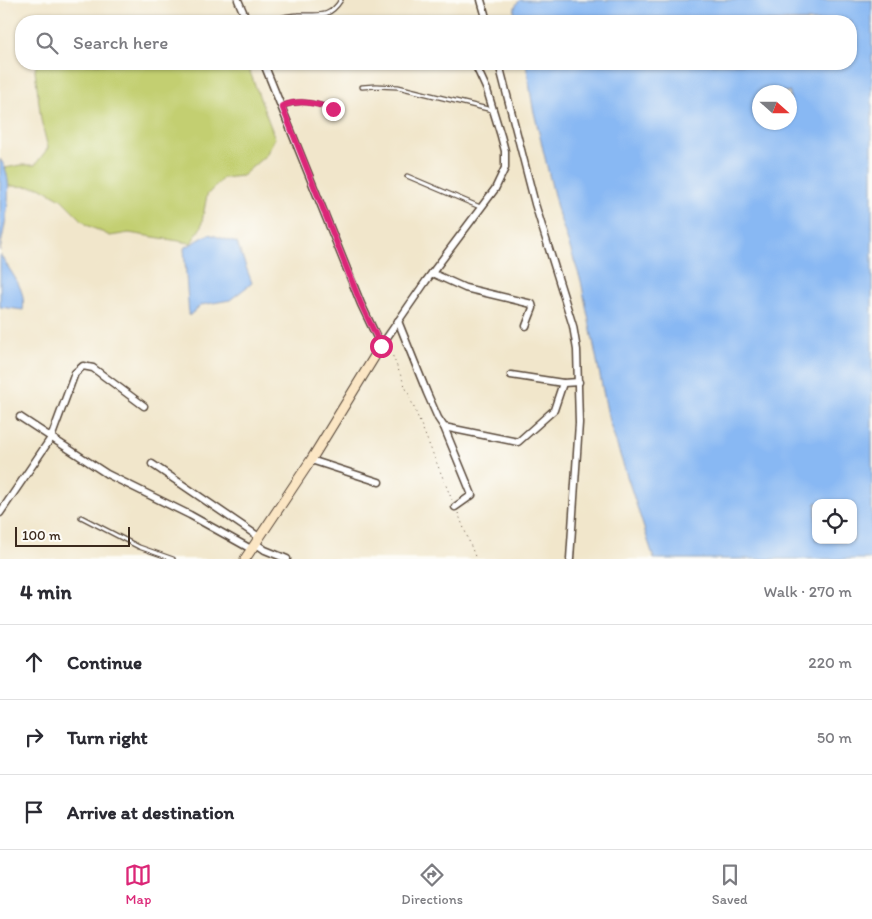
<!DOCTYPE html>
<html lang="en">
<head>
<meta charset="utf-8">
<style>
  :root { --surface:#fff; --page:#f2f2f3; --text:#2b2b33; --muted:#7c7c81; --line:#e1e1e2; --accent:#db2777 }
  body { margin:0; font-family:Itim,sans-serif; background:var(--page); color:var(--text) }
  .controls { position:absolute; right:15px; bottom:15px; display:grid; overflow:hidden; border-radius:10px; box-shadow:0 1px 4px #0004 }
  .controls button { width:45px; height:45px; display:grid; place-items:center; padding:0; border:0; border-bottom:1px solid var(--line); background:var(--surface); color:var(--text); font:25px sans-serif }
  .compass { position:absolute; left:752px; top:85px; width:45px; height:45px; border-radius:50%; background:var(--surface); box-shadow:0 1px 4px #0004; rotate:111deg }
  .scale { position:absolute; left:15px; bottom:12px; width:115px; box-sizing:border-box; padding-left:5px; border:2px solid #3b2a1e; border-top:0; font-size:14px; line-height:18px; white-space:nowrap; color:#3b2a1e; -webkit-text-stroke:4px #fdfcf7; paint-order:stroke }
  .stop { position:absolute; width:15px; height:15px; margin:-11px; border:4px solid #db2777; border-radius:50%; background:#fff }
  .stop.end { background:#db2777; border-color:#fff; box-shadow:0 1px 5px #0008 }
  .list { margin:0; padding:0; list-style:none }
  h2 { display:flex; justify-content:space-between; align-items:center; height:65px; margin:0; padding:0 20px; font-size:21px }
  h2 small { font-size:16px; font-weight:400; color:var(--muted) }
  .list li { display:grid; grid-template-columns:32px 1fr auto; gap:15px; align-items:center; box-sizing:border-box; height:75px; padding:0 20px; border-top:1px solid var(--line) }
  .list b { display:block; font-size:19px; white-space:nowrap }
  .list em { font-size:16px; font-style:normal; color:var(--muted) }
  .icon { flex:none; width:28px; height:28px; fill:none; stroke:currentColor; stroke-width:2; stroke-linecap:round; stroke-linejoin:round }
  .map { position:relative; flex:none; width:872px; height:559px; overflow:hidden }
  .search { position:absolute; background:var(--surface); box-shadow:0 1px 4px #0004; left:15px; right:15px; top:15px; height:55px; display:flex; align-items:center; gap:12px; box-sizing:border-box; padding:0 18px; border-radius:20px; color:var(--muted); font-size:19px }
  .sheet { height:290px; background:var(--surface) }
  nav { display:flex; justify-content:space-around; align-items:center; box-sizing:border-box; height:70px; border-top:1px solid var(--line); background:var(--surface); font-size:14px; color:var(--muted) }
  nav a { display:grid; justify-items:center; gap:2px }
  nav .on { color:var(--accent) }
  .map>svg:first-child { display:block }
  .green { fill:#c3cf71; stroke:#7f7c48 }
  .water { fill:#88b8f3; stroke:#627188; fill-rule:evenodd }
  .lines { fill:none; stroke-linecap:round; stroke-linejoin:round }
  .lane-casing { stroke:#564638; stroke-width:5.5 }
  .street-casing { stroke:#564638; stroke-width:9 }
  .secondary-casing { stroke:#564638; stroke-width:11 }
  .path { stroke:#564638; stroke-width:1; stroke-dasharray:1 4; stroke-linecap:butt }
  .lane { stroke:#fff; stroke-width:3 }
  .street { stroke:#fff; stroke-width:6 }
  .secondary { stroke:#fbe6c4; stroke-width:9 }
  .route { stroke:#db2777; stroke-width:6 }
</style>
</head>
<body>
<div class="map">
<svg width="872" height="559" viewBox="0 0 872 559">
  <rect width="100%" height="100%" fill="#fdfcf7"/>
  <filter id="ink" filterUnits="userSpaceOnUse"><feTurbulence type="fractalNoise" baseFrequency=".02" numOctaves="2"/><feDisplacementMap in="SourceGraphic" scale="10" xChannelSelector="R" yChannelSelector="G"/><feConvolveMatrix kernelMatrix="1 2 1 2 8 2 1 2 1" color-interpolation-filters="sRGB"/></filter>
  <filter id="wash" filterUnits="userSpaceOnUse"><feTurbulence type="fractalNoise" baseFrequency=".0096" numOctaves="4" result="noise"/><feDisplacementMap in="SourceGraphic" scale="20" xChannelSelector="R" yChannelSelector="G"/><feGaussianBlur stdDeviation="1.12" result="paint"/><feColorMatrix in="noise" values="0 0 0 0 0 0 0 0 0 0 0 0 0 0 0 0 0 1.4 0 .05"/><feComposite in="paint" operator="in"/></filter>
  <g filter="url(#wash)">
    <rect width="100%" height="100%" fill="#f1e6cb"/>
    <path class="green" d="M 37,64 L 247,64 L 275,138 L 266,155 L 242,176 L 223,178 L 207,195 L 201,227 L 191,243 L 129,233 L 110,236 L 87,225 L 61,199 L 40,187 L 9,186 L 5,168 L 21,165 L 35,165 L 48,148 L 41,120 L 35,70 Z"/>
    <g class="water">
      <path d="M 520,0 L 872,0 L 872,559 L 654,559 L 609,421 L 581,281 L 558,212 L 533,108 L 526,64 L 851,64 L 851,21 L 515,21 C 514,13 513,6 520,0 ZM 790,92 L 790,122 L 760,122 L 760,92 ZM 816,503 L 853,503 L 853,540 L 816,540 Z"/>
      <path d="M 0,159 C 17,180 4,226 0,251 Z"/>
      <path d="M 209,234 L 237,243 L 252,283 L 230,300 L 201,305 L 189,316 L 184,248 Z"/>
      <path d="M 0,254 C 10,272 27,289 23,310 L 0,307 Z"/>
    </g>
  </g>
  <g filter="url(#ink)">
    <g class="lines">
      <defs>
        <g id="lane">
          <path d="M 271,21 C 279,18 289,15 298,15 C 318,14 328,20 341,0"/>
          <path d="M 362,87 L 376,86 L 398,87 L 492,110"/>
          <path d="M 282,106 C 301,99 315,103 333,109"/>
          <path d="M 407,176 L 480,207"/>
          <path d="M 81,517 L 139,547 L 173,559"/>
        </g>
        <g id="street">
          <path d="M 238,0 L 247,21"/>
          <path d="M 481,0 L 487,21"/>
          <path d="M 264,64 L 361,304 L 381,346"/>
          <path d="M 499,64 L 535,204 L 573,326 L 577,350 L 579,423 L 570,559"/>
          <path d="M 432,273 L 465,288 L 532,304 L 533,308 L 526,326"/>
          <path d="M 398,321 L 427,393 L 438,418 L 444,427 L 518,442 L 554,410 L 563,383"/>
          <path d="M 381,346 L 426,281 L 495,189 L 505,168 L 505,151 L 501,136 L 487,90 L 475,64"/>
          <path d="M 511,375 L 563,383 L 579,382"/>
          <path d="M 20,417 L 107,474 L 190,515 L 251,549"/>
          <path d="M 444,427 L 472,495 L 455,507"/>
          <path d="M 311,460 L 379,482"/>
          <path d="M 152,464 L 259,537"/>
          <path d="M 0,513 L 51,438 L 75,373 L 83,366 L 93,368 L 144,406"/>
          <path d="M 255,543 L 265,550 L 287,559"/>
        </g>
        <path id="secondary" d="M 245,559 L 311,460 L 381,346"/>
      </defs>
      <use href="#lane" class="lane-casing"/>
      <use href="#street" class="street-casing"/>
      <use href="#secondary" class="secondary-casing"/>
      <g class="path">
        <path d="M 389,347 L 452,500"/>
        <path d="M 458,513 L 476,559"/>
      </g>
      <use href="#lane" class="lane"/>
      <use href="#street" class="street"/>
      <use href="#secondary" class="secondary"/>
    </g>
  </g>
  <g class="lines" filter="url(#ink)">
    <path class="route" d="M 333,109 C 314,103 300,99 282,106 L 361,304 L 381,346"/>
  </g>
</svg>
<div class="controls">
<button><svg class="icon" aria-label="locate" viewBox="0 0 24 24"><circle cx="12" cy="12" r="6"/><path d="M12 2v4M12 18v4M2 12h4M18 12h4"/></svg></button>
</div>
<svg class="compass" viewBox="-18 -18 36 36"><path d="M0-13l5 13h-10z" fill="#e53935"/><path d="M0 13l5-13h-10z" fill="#7c7c81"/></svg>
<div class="scale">100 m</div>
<div class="stop" style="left:381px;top:346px"></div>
<div class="stop end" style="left:333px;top:109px"></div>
<div class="search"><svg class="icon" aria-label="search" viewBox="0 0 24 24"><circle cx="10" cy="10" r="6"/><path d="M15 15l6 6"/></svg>Search here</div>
</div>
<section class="sheet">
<h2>4 min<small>Walk · 270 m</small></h2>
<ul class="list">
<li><svg class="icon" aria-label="ahead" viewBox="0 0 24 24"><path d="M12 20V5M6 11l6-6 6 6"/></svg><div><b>Continue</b></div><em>220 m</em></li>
<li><svg class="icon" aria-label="right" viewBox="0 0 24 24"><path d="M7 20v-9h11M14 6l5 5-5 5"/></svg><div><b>Turn right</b></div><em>50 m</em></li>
<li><svg class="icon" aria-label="arrive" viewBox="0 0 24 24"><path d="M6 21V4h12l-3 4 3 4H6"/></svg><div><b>Arrive at destination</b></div></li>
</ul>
</section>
<nav>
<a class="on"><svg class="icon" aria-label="map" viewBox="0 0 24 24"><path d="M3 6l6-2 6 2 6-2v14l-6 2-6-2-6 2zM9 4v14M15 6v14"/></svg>Map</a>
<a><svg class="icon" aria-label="directions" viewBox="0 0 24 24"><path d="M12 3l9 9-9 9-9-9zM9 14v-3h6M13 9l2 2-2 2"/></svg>Directions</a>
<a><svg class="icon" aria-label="saved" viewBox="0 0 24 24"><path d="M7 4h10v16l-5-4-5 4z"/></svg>Saved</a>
</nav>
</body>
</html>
